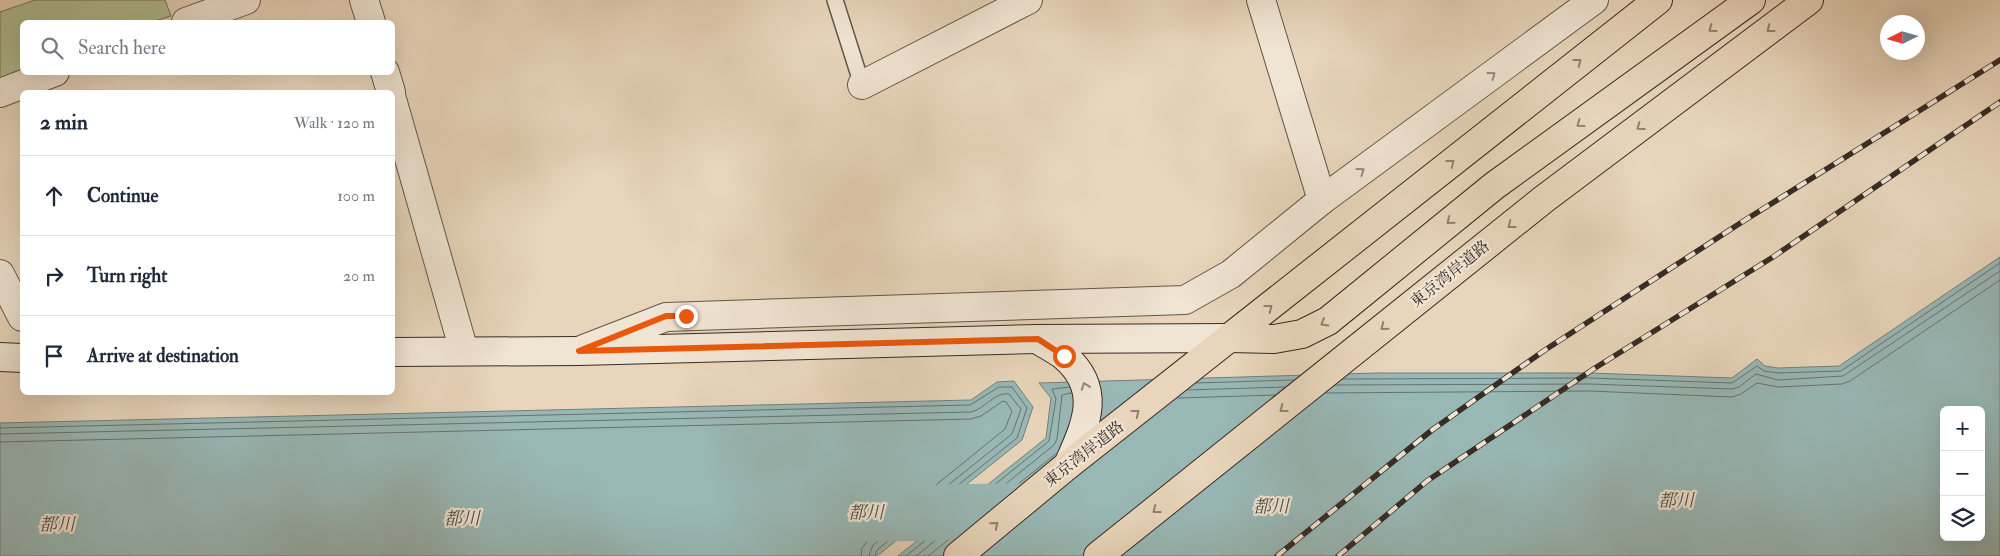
<!DOCTYPE html>
<html lang="en">
<head>
<meta charset="utf-8">
<style>
  :root { --surface:#fff; --page:#f6f6f7; --text:#1f2937; --muted:#747a83; --line:#e0e1e3 }
  body { margin:0; font-family:"IM FELL Double Pica","Noto Serif JP",serif; background:var(--page); color:var(--text) }
  .controls { position:absolute; right:15px; bottom:15px; display:grid; overflow:hidden; border-radius:8px; box-shadow:0 5px 20px #0002 }
  .controls button { width:45px; height:45px; display:grid; place-items:center; padding:0; border:0; border-bottom:1px solid var(--line); background:var(--surface); color:var(--text); font:25px sans-serif }
  .compass { position:absolute; left:1880px; top:15px; width:45px; height:45px; border-radius:50%; background:var(--surface); box-shadow:0 5px 20px #0002; rotate:265deg }
  .stop { position:absolute; width:15px; height:15px; margin:-11px; border:4px solid #ea580c; border-radius:50%; background:#fff }
  .stop.end { background:#ea580c; border-color:#fff; box-shadow:0 1px 5px #0008 }
  .list { margin:0; padding:0; list-style:none }
  h2 { display:flex; justify-content:space-between; align-items:center; height:65px; margin:0; padding:0 20px; font-size:21px }
  h2 small { font-size:16px; font-weight:400; color:var(--muted) }
  .list li { display:grid; grid-template-columns:32px 1fr auto; gap:15px; align-items:center; box-sizing:border-box; height:80px; padding:0 20px; border-top:1px solid var(--line) }
  .list b { display:block; font-size:19px; white-space:nowrap }
  .list em { font-size:16px; font-style:normal; color:var(--muted) }
  .icon { flex:none; width:28px; height:28px; fill:none; stroke:currentColor; stroke-width:2; stroke-linecap:round; stroke-linejoin:round }
  .map { position:relative; flex:none; width:2000px; height:556px; overflow:hidden }
  .search { position:absolute; background:var(--surface); box-shadow:0 5px 20px #0002; left:20px; top:20px; width:375px; height:55px; display:flex; align-items:center; gap:12px; box-sizing:border-box; padding:0 18px; border-radius:8px; color:var(--muted); font-size:19px }
  .panel { position:absolute; background:var(--surface); box-shadow:0 5px 20px #0002; left:20px; top:90px; width:375px; height:305px; border-radius:8px }
  .map>svg:first-child { display:block }
  .green { fill:#b2be93; stroke:#74745c }
  .water { fill:#98b8b6; stroke:#71807c; fill-rule:evenodd }
  .lines { fill:none; stroke-linecap:round; stroke-linejoin:round }
  .shore { stroke:#68726e; stroke-width:1 }
  .river { stroke:#98b8b6; stroke-width:56 }
  .lane-casing { stroke:#63564a; stroke-width:18 }
  .street-casing { stroke:#63564a; stroke-width:30 }
  .secondary-casing { stroke:#372b25; stroke-width:30 }
  .highway-casing { stroke:#372b25; stroke-width:30 }
  .lane { stroke:#f0e4d3; stroke-width:15 }
  .street { stroke:#f0e4d3; stroke-width:28 }
  .secondary { stroke:#f0e4d3; stroke-width:28 }
  .highway { stroke:#e8d5bb; stroke-width:28 }
  .rail-casing { stroke:#372b25; stroke-width:5.5 }
  .rail { stroke:#f0e4d3; stroke-width:4; stroke-dasharray:11; stroke-linecap:butt }
  .oneway { stroke:#908070 }
  .oneway2 { stroke:#94887c }
  .route { stroke:#ea580c; stroke-width:6 }
  .labels { text-anchor:middle; dominant-baseline:central; stroke-width:4.5; stroke-linejoin:round; paint-order:stroke }
  .street-label { font-size:16px; fill:#372b25; stroke:#f0e4d3 }
  .water-label { font-size:18px; font-style:italic; fill:#4f4e49; stroke:#f0e4d3 }
</style>
</head>
<body>
<div class="map">
<svg width="2000" height="556" viewBox="0 0 2000 556">
  <rect width="100%" height="100%" fill="#e8d5bb"/>
  <filter id="stains"><feTurbulence type="fractalNoise" baseFrequency=".004" numOctaves="4"/><feColorMatrix values="0 0 0 0 .2 0 0 0 0 .09 0 0 0 0 .02 0 0 0 .5 -.17"/></filter>
  <radialGradient id="worn" r=".72"><stop offset=".6" stop-color="#630" stop-opacity="0"/><stop offset="1" stop-color="#630" stop-opacity=".3"/></radialGradient>
  <path class="green" d="M 35,0 L 165,0 L 171,16 L 152,22 L 22,22 L 22,70 L 0,78 L 0,12 Z"/>
  <g class="water">
    <path d="M 2000,257 L 2000,556 L 898,556 L 1046,438 L 1051,398 L 1039,383 L 1377,373 L 1590,373 L 1732,378 L 1757,359 L 1765,366 L 1778,368 L 1839,366 ZM 1944,410 L 1981,410 L 1981,537 L 1944,537 Z"/>
    <path d="M 1014,381 L 1033,407 L 1022,440 L 877,556 L 0,556 L 0,423 L 971,400 L 997,382 Z"/>
  </g>
  <g class="lines">
    <g class="shore">
      <path d="M 1343,379 L 1590,378 L 1732,383 L 1757,366 L 1764,371 L 1778,373 L 1841,371 L 2000,263"/>
      <path d="M 1196,383 L 1293,380"/>
      <path d="M 1335,385 L 1590,384 L 1732,389 L 1739,387 L 1756,374 L 1778,380 L 1843,376 L 2000,271"/>
      <path d="M 1188,390 L 1285,387"/>
      <path d="M 1325,393 L 1590,391 L 1732,397 L 1741,394 L 1757,383 L 1778,387 L 1842,384 L 1850,381 L 2000,280"/>
      <path d="M 1178,398 L 1276,395"/>
      <path d="M 0,428 L 970,405 L 999,387 L 1012,387 L 1027,408 L 1017,438 L 877,550 L 875,556"/>
      <path d="M 0,434 L 971,412 C 985,409 994,392 1009,394 L 1021,409 L 1012,434 L 873,545 L 869,556"/>
      <path d="M 0,442 L 971,419 L 981,416 L 1003,401 L 1006,402 L 1012,411 L 1005,429 L 868,540 L 862,548 L 861,556"/>
      <path d="M 906,556 L 1049,441 L 1056,399 L 1052,389 L 1070,387"/>
      <path d="M 916,556 L 1054,445 L 1057,439 L 1062,395 L 1071,393"/>
      <path d="M 928,556 L 1057,453"/>
    </g>
    <path class="river" d="M 854,514 L 1031,511"/>
    <defs>
      <path id="lane" d="M 835,0 L 862,85"/>
      <g id="street">
        <path d="M 364,0 L 371,22"/>
        <path d="M 1261,0 L 1322,200"/>
        <path d="M 186,22 L 246,0"/>
        <path d="M 385,72 L 391,92"/>
        <path d="M 862,85 L 1028,0"/>
        <path d="M 0,93 L 55,72"/>
        <path d="M 392,99 L 464,351"/>
        <path d="M 0,274 L 22,317"/>
        <path d="M 581,350 L 666,317 L 1185,300 L 1231,274 L 1322,200 L 1594,0"/>
      </g>
      <g id="secondary">
        <path d="M 1037,339 C 1046,345 1056,350 1064,356 C 1104,390 1085,426 1068,465"/>
        <path d="M 392,352 L 579,351 L 1037,339 L 1230,338"/>
        <path d="M 0,357 L 22,358"/>
      </g>
      <g id="highway">
        <path d="M 1230,338 L 1274,339 L 1302,334 L 1328,321 L 1494,186 L 1751,0"/>
        <path d="M 958,556 L 1068,465 L 1658,0"/>
        <path d="M 1098,556 L 1544,199 L 1809,0"/>
      </g>
    </defs>
    <use href="#lane" class="lane-casing"/>
    <use href="#street" class="street-casing"/>
    <use href="#secondary" class="secondary-casing"/>
    <use href="#highway" class="highway-casing"/>
    <use href="#lane" class="lane"/>
    <use href="#street" class="street"/>
    <use href="#secondary" class="secondary"/>
    <use href="#highway" class="highway"/>
    <defs>
      <g id="rail">
        <path d="M 1277,556 L 1432,430 L 1545,350 L 1742,222 L 2000,60"/>
        <path d="M 1338,556 L 1427,481 L 1595,368 L 1773,257 L 2000,102"/>
      </g>
    </defs>
    <use href="#rail" class="rail-casing"/>
    <use href="#rail" class="rail"/>
  </g>
  <defs><path id="oneway-chevron" d="M-2-3.5L2.5 0L-2 3.5" fill="none" stroke-width="1.6" stroke-linecap="round" stroke-linejoin="round" transform="scale(1.25)"/></defs>
  <g class="oneway">
    <use href="#oneway-chevron" transform="translate(1712 29) rotate(144)"/>
    <use href="#oneway-chevron" transform="translate(1770 29) rotate(143)"/>
    <use href="#oneway-chevron" transform="translate(1578 62) rotate(-38)"/>
    <use href="#oneway-chevron" transform="translate(1580 124) rotate(144)"/>
    <use href="#oneway-chevron" transform="translate(1640 127) rotate(144)"/>
    <use href="#oneway-chevron" transform="translate(1451 163) rotate(-38)"/>
    <use href="#oneway-chevron" transform="translate(1450 221) rotate(141)"/>
    <use href="#oneway-chevron" transform="translate(1511 225) rotate(142)"/>
    <use href="#oneway-chevron" transform="translate(1269 308) rotate(-38)"/>
    <use href="#oneway-chevron" transform="translate(1324 323) rotate(150)"/>
    <use href="#oneway-chevron" transform="translate(1384 327) rotate(141)"/>
    <use href="#oneway-chevron" transform="translate(1283 409) rotate(142)"/>
    <use href="#oneway-chevron" transform="translate(1136 413) rotate(-38)"/>
    <use href="#oneway-chevron" transform="translate(1156 510) rotate(142)"/>
    <use href="#oneway-chevron" transform="translate(995 525) rotate(-39)"/>
  </g>
  <g class="oneway2">
    <use href="#oneway-chevron" transform="translate(1492 75) rotate(-36)"/>
    <use href="#oneway-chevron" transform="translate(1361 171) rotate(-36)"/>
    <use href="#oneway-chevron" transform="translate(1085 386) rotate(-110)"/>
  </g>
  <g class="lines">
    <path class="route" d="M 686,316 L 666,316 L 579,351 L 1038,339 L 1064,356"/>
  </g>
  <g class="labels">
    <g class="street-label">
      <text transform="translate(1450 274) rotate(-39)">東京湾岸道路</text>
      <text transform="translate(1084 454) rotate(-38)">東京湾岸道路</text>
    </g>
    <g class="water-label">
      <text transform="translate(1676 501) rotate(-1)">都川</text>
      <text transform="translate(1271 507) rotate(-1)">都川</text>
      <text transform="translate(866 513) rotate(-1)">都川</text>
      <text transform="translate(462 519) rotate(-1)">都川</text>
      <text transform="translate(57 525) rotate(-1)">都川</text>
    </g>
  </g>
  <rect width="100%" height="100%" filter="url(#stains)"/>
  <rect width="100%" height="100%" fill="url(#worn)"/>
</svg>
<div class="controls">
<button>+</button>
<button>−</button>
<button><svg class="icon" aria-label="layers" viewBox="0 0 24 24"><path d="M12 4l9 5-9 5-9-5zM3 14l9 5 9-5"/></svg></button>
</div>
<svg class="compass" viewBox="-18 -18 36 36"><path d="M0-13l5 13h-10z" fill="#e53935"/><path d="M0 13l5-13h-10z" fill="#747a83"/></svg>
<div class="stop" style="left:1064px;top:356px"></div>
<div class="stop end" style="left:686px;top:316px"></div>
<div class="search"><svg class="icon" aria-label="search" viewBox="0 0 24 24"><circle cx="10" cy="10" r="6"/><path d="M15 15l6 6"/></svg>Search here</div>
<section class="panel">
<h2>2 min<small>Walk · 120 m</small></h2>
<ul class="list">
<li><svg class="icon" aria-label="ahead" viewBox="0 0 24 24"><path d="M12 20V5M6 11l6-6 6 6"/></svg><div><b>Continue</b></div><em>100 m</em></li>
<li><svg class="icon" aria-label="right" viewBox="0 0 24 24"><path d="M7 20v-9h11M14 6l5 5-5 5"/></svg><div><b>Turn right</b></div><em>20 m</em></li>
<li><svg class="icon" aria-label="arrive" viewBox="0 0 24 24"><path d="M6 21V4h12l-3 4 3 4H6"/></svg><div><b>Arrive at destination</b></div></li>
</ul>
</section>
</div>
</body>
</html>
